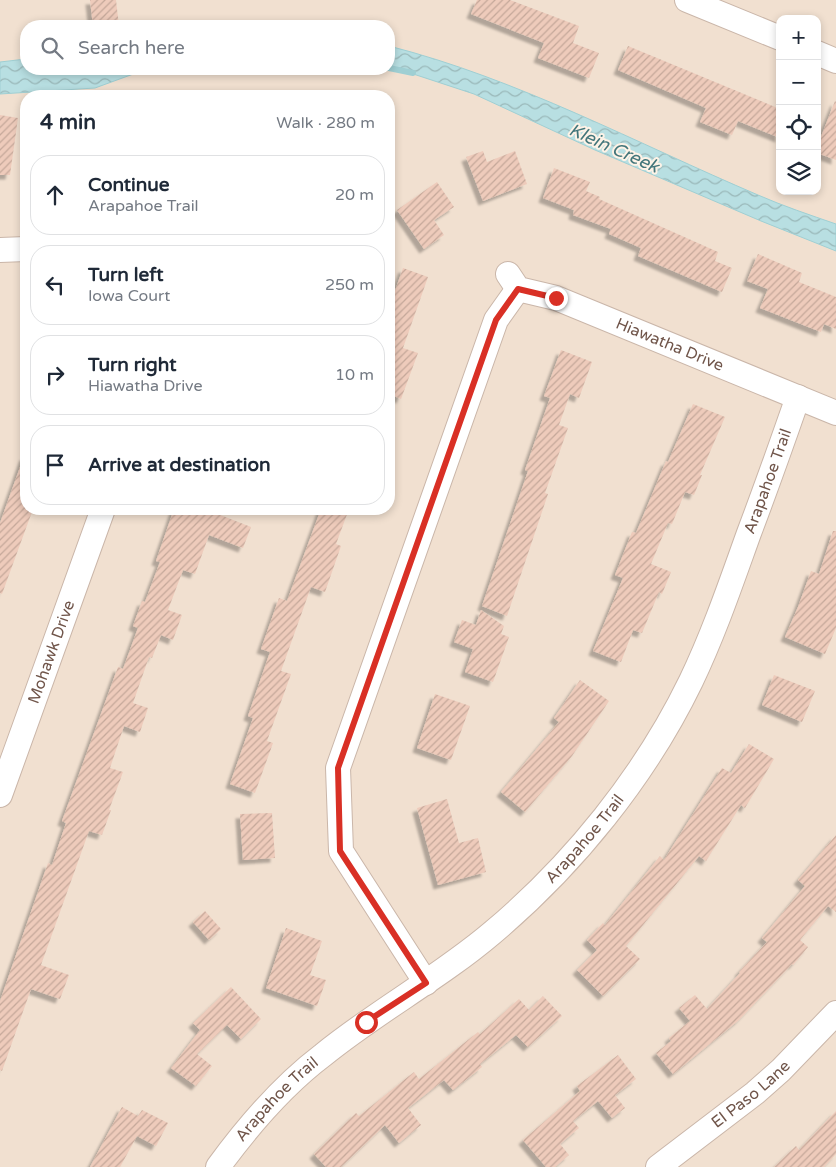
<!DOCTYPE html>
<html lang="en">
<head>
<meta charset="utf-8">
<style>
  :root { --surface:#fff; --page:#f6f6f7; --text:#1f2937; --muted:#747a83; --line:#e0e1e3 }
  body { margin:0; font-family:"Varela Round",sans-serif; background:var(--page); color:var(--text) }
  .controls { position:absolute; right:15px; top:15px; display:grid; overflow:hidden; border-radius:10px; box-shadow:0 2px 8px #0003 }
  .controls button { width:45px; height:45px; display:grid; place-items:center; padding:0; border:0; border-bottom:1px solid var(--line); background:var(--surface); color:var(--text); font:25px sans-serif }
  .stop { position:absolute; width:15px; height:15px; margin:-11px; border:4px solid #d93025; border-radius:50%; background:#fff }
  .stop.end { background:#d93025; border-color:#fff; box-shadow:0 1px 5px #0008 }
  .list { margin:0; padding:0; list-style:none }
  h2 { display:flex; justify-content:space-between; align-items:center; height:65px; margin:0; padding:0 20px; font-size:21px }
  h2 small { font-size:16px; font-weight:400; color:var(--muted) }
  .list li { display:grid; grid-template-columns:32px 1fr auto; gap:15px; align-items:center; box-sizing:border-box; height:80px; margin:0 10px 10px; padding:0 10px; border:1px solid var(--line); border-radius:20px }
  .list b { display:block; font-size:19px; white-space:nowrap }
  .list p { margin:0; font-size:16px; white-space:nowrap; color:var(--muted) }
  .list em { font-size:16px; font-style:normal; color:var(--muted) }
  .icon { flex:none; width:28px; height:28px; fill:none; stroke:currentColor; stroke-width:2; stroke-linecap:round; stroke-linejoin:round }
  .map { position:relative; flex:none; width:836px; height:1167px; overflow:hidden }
  .search { position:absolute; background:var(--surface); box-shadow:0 2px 8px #0003; left:20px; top:20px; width:375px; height:55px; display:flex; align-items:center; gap:12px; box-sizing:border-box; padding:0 18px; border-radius:20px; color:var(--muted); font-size:19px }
  .panel { position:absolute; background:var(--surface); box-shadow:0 2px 8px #0003; left:20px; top:90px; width:375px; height:425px; border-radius:20px }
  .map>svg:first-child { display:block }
  .residential { fill:#f1e0d0; fill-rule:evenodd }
  .water { fill:url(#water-waves); stroke:#9fcfd3 }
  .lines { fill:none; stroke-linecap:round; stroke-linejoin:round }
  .stream { stroke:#9fcfd3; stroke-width:6 }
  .building { fill:url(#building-hatch); filter:url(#shadow) }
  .minor-casing { stroke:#cab6a9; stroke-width:26 }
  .minor { stroke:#fff; stroke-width:24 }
  .route { stroke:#d93025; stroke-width:6 }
  .labels { text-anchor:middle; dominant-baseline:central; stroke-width:4; stroke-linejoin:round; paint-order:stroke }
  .street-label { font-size:16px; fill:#70554a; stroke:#fef3e7 }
  .water-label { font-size:18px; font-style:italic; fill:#43767b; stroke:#fef3e7 }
</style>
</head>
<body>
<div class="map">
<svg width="836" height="1167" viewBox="0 0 836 1167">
  <defs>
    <pattern id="water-waves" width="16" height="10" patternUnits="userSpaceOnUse" patternTransform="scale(1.25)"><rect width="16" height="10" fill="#b8dfe2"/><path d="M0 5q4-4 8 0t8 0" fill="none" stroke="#9ab8b9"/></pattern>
    <pattern id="building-hatch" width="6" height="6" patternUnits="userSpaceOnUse" patternTransform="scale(1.25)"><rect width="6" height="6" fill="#eecbbb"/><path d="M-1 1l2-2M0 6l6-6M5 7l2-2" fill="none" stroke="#c5a89a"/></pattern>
    <filter id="shadow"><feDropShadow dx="-4.5" dy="4.5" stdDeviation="1" flood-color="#0004"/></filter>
  </defs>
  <rect width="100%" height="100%" fill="#faefe1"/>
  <path class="residential" d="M 0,0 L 836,0 L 836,1167 L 0,1167 ZM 780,19 L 817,19 L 817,191 L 780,191 ZM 26,26 L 389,26 L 389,69 L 26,69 ZM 26,96 L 389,96 L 389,509 L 26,509 Z"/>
  <g class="water">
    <path d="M 298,22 L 314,26 L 184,26 L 188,25 Z"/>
    <path d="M 389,46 C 518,79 636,143 758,195 C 783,206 810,215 836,224 L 836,251 L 761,221 L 595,150 L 474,94 L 389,66 Z"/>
    <path d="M 26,59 L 26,69 L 147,69 L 95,88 L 0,94 L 0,62 Z"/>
  </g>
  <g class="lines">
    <path class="stream" d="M 389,68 L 413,73"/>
  </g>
  <g class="building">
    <path d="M 90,0 L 116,0 L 119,26 L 93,26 Z"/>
    <path d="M 477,0 L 510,0 L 579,26 L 573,43 L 599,53 L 589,78 L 538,58 L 544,43 L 471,14 Z"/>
    <path d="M 628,46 L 780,109 L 780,138 L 738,121 L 732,135 L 700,122 L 706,108 L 618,70 Z"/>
    <path d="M 835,101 L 836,102 L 836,160 L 817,153 L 817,147 Z"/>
    <path d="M 0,115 L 18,118 L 10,175 L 0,175 Z"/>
    <path d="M 483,151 L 487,162 L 515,151 L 527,184 L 483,201 L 466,157 Z"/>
    <path d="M 554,168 L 590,182 L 586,191 L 600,197 L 599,199 L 718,252 L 715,261 L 732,268 L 722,292 L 638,256 L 641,248 L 609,234 L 611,229 L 573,215 L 574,210 L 543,198 Z"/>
    <path d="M 437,182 L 454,207 L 434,220 L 444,235 L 424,249 L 397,210 Z"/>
    <path d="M 758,254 L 802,273 L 799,282 L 836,297 L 836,329 L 824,324 L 821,332 L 760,308 L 768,289 L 747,281 Z"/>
    <path d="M 403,268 L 428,277 L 403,348 L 418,353 L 401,399 L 389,394 L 389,308 Z"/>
    <path d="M 561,350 L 592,362 L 579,398 L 570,394 L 559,425 L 568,428 L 545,493 L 548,494 L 507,616 L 482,606 L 528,471 L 525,470 L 550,398 L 544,396 Z"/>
    <path d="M 693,404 L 725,417 L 700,475 L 702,475 L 694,495 L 685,492 L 672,524 L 668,523 L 651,564 L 671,572 L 662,594 L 659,592 L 642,633 L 633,630 L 621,662 L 593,651 L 623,578 L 615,575 L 632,532 L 636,533 L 666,461 L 668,462 Z"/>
    <path d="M 24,456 L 26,456 L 26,509 L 33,509 L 2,594 L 0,593 L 0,523 Z"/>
    <path d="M 174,509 L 205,509 L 251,527 L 243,548 L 209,535 L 195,574 L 183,570 L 168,610 L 182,615 L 173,640 L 161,635 L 152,658 L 149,657 L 133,703 L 148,708 L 140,732 L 124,726 L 110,768 L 123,772 L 109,810 L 111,810 L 102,835 L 89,831 L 41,965 L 69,975 L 60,999 L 31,989 L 2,1071 L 0,1070 L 0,1001 L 48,863 L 52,865 L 66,823 L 62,821 L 118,667 L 123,669 L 138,628 L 133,626 L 142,601 L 145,602 L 160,562 L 156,561 Z"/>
    <path d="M 321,509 L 349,509 L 336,544 L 341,546 L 325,592 L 311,587 L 281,671 L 291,674 L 267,741 L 273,743 L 255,793 L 230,784 L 253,718 L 248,716 L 270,652 L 261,649 L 279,598 L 287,601 Z"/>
    <path d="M 833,531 L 836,531 L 836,628 L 825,654 L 785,637 L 798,607 L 811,571 L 819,574 Z"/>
    <path d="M 481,610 L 504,626 L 501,634 L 509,637 L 493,682 L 465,672 L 473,649 L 454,642 L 462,620 L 476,625 Z"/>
    <path d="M 774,675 L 815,691 L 802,722 L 762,705 Z"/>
    <path d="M 580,680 L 609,701 L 572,756 L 525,812 L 501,792 L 559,722 L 554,718 Z"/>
    <path d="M 435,694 L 470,706 L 451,760 L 417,748 Z"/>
    <path d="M 749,744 L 774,759 L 745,808 L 741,805 L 706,861 L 699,856 L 626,946 L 640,959 L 603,996 L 577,970 L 597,950 L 587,940 L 603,923 L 605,925 L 660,856 L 664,860 L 722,768 L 731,773 Z"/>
    <path d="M 447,799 L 459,843 L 478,838 L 486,872 L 438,885 L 417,808 Z"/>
    <path d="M 272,813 L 275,858 L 243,860 L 240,814 Z"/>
    <path d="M 836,835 L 836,912 L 828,906 L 800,940 L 808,947 L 793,965 L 792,964 L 739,1020 L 673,1074 L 656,1053 L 671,1041 L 669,1038 L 690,1021 L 679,1008 L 695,995 L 707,1009 L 740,973 L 739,972 L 767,942 L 762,938 L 805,886 L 798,880 Z"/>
    <path d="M 205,911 L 221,929 L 209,940 L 193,922 Z"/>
    <path d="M 286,928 L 322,941 L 310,975 L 326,980 L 317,1006 L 266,988 Z"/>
    <path d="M 231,987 L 261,1019 L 241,1039 L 227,1025 L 197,1054 L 212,1066 L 196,1086 L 171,1068 L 200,1030 L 193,1023 Z"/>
    <path d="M 543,996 L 562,1016 L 528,1047 L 516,1035 L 480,1064 L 482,1067 L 453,1090 L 444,1080 L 408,1108 L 421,1125 L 399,1143 L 385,1125 L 341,1167 L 326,1167 L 314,1154 L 356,1113 L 359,1116 L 414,1072 L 419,1079 L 478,1032 L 480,1034 L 519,999 L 529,1010 Z"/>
    <path d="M 618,1055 L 636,1079 L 615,1095 L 625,1108 L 612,1118 L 598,1101 L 573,1121 L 579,1128 L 560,1144 L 569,1155 L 555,1167 L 546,1167 L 523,1140 L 580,1091 L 577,1086 Z"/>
    <path d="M 122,1107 L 138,1116 L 142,1110 L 168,1123 L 156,1146 L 137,1136 L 120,1167 L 90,1167 Z"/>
    <path d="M 836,1111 L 836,1154 L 824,1167 L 774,1167 L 796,1146 L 799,1150 Z"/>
  </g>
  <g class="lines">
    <defs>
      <g id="minor">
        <path d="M 687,0 L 780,38"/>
        <path d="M 817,53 L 836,61"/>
        <path d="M 0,250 L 26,249"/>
        <path id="s1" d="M 508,274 L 518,289 L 556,298 L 836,413"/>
        <path id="s2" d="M 0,795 L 103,509"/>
        <path d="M 426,983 L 341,851 L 338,768 L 496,320 L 518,289"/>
        <path id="s3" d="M 218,1167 C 248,1126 282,1086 323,1055 C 377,1011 439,978 492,933 C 573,865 645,776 691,681 C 714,633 731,583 749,533 C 766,488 782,443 798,397"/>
        <path id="s4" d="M 658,1167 L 755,1093 L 781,1070 L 836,1013"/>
      </g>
    </defs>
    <use href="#minor" class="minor-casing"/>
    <use href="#minor" class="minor"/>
  </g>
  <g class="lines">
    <path class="route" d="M 366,1022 L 426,983 L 340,851 L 338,768 L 496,320 L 518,289 L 556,298"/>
  </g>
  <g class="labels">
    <g class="street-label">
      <text stroke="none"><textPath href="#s1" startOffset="180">Hiawatha Drive</textPath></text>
      <text stroke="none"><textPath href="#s3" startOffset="900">Arapahoe Trail</textPath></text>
      <text stroke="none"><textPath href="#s2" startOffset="152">Mohawk Drive</textPath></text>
      <text stroke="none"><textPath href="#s3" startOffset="495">Arapahoe Trail</textPath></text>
      <text stroke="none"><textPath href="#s4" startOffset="118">El Paso Lane</textPath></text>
      <text stroke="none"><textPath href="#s3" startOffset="90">Arapahoe Trail</textPath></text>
    </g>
    <g class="water-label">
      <text transform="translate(614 148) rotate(24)">Klein Creek</text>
    </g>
  </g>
</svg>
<div class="controls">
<button>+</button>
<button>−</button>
<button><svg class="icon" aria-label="locate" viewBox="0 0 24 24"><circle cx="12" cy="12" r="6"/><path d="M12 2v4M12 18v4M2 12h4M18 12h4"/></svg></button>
<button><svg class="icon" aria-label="layers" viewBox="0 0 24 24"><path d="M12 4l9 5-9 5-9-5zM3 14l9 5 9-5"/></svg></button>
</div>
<div class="stop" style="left:366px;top:1022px"></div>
<div class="stop end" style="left:556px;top:298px"></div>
<div class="search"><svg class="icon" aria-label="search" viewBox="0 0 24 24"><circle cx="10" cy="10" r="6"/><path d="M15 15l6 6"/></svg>Search here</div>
<section class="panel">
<h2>4 min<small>Walk · 280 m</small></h2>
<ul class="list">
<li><svg class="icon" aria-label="ahead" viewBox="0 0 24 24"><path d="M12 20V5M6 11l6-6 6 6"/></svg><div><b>Continue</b><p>Arapahoe Trail</p></div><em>20 m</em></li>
<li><svg class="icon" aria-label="left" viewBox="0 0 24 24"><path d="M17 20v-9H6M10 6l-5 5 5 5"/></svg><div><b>Turn left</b><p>Iowa Court</p></div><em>250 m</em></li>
<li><svg class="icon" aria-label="right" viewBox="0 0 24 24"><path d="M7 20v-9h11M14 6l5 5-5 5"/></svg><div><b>Turn right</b><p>Hiawatha Drive</p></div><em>10 m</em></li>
<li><svg class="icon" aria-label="arrive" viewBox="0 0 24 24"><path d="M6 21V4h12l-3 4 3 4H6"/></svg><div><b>Arrive at destination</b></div></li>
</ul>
</section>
</div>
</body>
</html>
